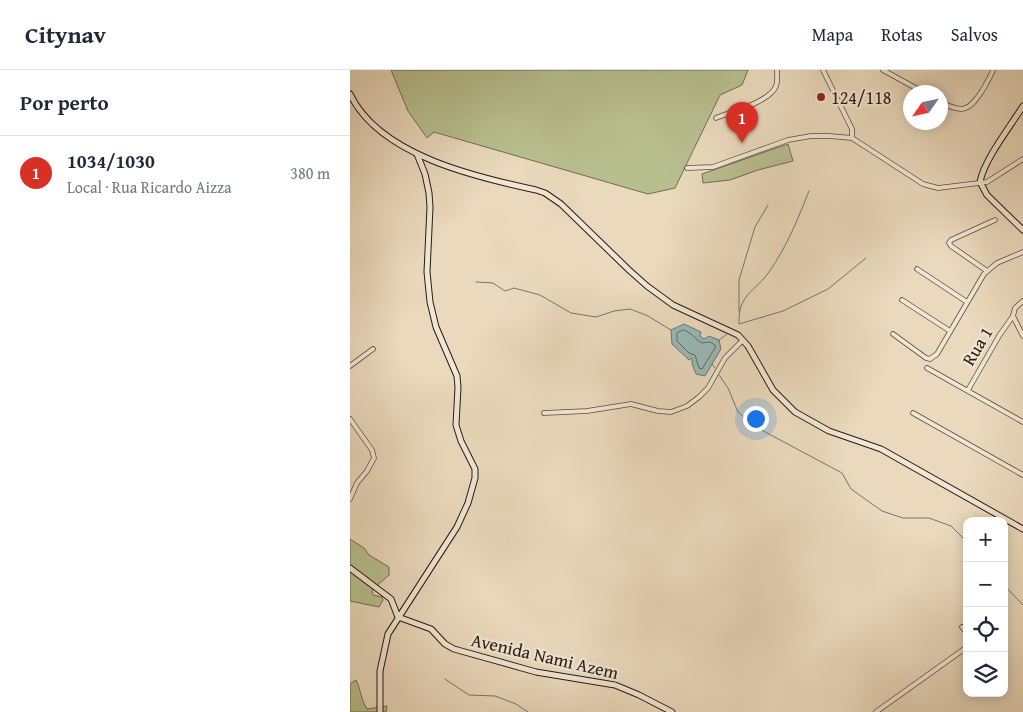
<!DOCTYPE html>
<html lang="pt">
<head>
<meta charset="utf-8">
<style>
  :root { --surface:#fff; --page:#f2f2f3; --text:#1f2937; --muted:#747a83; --line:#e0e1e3; --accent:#d93025 }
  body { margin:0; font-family:"Gentium Book Plus",serif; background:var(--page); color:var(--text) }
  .controls { position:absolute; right:15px; bottom:15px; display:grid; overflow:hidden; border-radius:10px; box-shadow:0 2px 12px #0003 }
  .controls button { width:45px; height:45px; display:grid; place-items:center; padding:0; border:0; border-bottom:1px solid var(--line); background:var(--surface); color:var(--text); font:25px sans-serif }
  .compass { position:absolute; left:553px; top:15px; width:45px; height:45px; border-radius:50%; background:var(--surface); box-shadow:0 2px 12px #0003; rotate:236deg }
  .you { position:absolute; left:405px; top:348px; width:18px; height:18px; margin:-12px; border:4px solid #fff; border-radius:50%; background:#1a73e8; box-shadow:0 0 0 8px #1a73e833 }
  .badge { display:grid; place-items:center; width:32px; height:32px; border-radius:50%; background:var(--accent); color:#fff; font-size:16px; font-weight:700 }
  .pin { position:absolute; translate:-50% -41px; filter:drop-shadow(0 1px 2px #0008) }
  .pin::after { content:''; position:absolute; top:26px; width:18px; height:15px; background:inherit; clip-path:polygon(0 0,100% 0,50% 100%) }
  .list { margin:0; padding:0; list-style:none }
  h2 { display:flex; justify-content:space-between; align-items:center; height:65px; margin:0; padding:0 20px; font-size:21px }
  h2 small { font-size:16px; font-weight:400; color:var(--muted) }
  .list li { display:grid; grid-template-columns:32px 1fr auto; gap:15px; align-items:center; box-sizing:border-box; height:75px; padding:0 20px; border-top:1px solid var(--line) }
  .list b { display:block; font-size:19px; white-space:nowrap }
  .list p { margin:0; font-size:16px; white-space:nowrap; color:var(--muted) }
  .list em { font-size:16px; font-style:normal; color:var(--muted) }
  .icon { flex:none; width:28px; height:28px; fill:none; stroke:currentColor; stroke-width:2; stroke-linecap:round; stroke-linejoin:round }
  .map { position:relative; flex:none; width:673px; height:642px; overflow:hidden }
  header { display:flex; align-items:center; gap:30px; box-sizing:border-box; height:70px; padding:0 25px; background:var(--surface); border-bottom:1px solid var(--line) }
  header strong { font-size:24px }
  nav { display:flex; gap:28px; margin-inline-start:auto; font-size:18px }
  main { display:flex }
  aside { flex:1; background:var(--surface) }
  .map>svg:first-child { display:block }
  .green { fill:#b8bf8f; stroke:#706d51 }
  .water { fill:#99b9b7; stroke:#6b7a75 }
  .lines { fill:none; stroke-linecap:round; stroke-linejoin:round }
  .shore { stroke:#606a65; stroke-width:1 }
  .stream { stroke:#6b7a75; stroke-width:1 }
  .street-casing { stroke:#584a3d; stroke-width:5.5 }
  .secondary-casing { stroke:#271b13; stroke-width:7 }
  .street { stroke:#f1e6d3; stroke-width:4 }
  .secondary { stroke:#f1e6d3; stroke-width:5 }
  .poi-dot { fill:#8f2418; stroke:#f1e6d3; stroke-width:2 }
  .labels { text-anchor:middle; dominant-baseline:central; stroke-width:4.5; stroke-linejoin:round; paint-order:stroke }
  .poi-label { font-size:18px; fill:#271b13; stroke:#f1e6d3; text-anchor:start }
  .street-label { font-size:18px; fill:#271b13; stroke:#f1e6d3 }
</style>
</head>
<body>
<header>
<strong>Citynav</strong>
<nav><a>Mapa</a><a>Rotas</a><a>Salvos</a></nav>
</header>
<main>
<aside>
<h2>Por perto<small></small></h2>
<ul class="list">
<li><span class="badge">1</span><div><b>1034/1030</b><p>Local · Rua Ricardo Aizza</p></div><em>380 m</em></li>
</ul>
</aside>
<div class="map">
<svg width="673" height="642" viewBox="0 0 673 642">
  <rect width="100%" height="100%" fill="#ead9bc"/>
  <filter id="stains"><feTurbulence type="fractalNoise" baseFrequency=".004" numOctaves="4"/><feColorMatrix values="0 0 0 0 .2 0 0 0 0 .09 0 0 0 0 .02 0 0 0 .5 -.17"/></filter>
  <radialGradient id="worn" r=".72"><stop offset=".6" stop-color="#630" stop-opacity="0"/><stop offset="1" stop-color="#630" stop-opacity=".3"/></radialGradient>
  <g class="green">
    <path d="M 41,0 L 398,0 L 392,15 L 370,25 L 325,118 L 298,124 L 84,62 L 77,68 L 58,41 Z"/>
    <path d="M 438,74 L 443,91 L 408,100 L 380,110 L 353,113 L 352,104 Z"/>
    <path d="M 0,469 L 14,478 L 19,485 L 39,497 L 39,505 L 22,520 L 23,525 L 32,527 L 33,530 L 29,537 L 0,531 Z"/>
    <path d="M 6,610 C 11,620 11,630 17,639 L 37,636 L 36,642 L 0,642 L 0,614 Z"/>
  </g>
  <path class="water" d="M 334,254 L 351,262 L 350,266 L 354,269 L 359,266 L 369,270 L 371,279 L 355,306 L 346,304 L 342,294 L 342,288 L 339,290 L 322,274 L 321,260 Z"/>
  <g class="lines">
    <path class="shore" d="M 334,260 C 345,265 343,268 352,273 L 360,272 L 365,275 L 365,278 L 352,299 L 349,298 L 345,285 L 339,283 L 327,271 L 327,263 Z"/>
    <g class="stream">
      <path d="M 459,121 C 448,149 436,178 419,202 C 404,223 388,224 389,254 L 433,241 L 478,219 L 516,188"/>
      <path d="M 126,212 L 143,213 L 155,221 L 164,218 L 190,225 L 221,243 L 246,247 L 264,241 L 280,239 L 296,245 L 321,260"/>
      <path d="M 389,241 L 389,210 L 405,157 L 418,135"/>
      <path d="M 368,271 L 377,264"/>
      <path d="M 362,294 L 365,298"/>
      <path d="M 369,305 L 378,318 L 388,342 L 404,356 L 492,403 L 501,419 L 532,441 L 553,448 L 579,448 L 601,456 L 617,472"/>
      <path d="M 654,515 L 673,535"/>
      <path d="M 95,609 L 119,625 L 145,626 L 166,634 L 178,642"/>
    </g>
    <defs>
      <g id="street">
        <path d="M 473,0 L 502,59 L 502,68"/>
        <path d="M 533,0 L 573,22"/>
        <path d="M 590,32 C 613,43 618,42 632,21 C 636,14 640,8 643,0"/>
        <path d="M 366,48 C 381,42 420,32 426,16 C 428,11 427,5 427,0"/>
        <path d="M 337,98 L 363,97 L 438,70 L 461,66 L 479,66 L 502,68 L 573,114 L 588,118 L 637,112 L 673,89"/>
        <path d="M 567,199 L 617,232"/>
        <path d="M 637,201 L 601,176 L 599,173 L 601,170 L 645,150"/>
        <path d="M 552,230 L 600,261"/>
        <path d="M 663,246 L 673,266"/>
        <path d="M 543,264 L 576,288 L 580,289 L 587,284 L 634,204 L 647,193 L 673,182"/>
        <path d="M 0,296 L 23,279"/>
        <path d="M 577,298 L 673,352"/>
        <path d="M 618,320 L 649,266 L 663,246 L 665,238 L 673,231"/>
        <path d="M 194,343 L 237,341 L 281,334 L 308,341 L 321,342 L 337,336 L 349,327 L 358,318 L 375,288 L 393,270"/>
        <path d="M 563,343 L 673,405"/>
        <path d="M 0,349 L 22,380 L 24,388 L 17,401 L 7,413 L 0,429"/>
        <path d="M 612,557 L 617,563"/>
        <path d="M 526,642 L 617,577"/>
      </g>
      <g id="secondary">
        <path d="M 0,24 C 29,85 125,107 186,120 L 195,123 L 211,134 L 279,200 L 297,216 L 323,235 L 388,265 L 398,276 L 423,320 L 445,342 L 479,361 L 531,379 L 673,459"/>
        <path d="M 673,36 C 660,57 634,90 630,112 L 637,125 L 673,160"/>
        <path d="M 0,498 L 41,529 L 48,547 L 81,559 L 95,574 L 104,579 L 186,602 L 265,615 L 289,625 L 322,642"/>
        <path d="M 30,642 L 30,601 L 38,564 L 107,457 L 118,433 L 125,408 L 125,399 L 111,371 L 106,355 L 108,317 L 107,306 L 86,257 L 80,232 L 77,202 L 80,137 L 79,123 L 75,104 L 67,84"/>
      </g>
    </defs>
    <use href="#street" class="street-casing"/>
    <use href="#secondary" class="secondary-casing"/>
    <use href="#street" class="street"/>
    <use href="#secondary" class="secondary"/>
  </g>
  <circle class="poi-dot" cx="471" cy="27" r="5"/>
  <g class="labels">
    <g class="poi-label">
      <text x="481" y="27">124/118</text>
    </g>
    <g class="street-label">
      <text transform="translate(627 276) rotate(-59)">Rua 1</text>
      <text transform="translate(195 586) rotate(13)">Avenida Nami Azem</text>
    </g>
  </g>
  <rect width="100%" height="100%" filter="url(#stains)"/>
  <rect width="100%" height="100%" fill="url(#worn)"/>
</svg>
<div class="controls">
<button>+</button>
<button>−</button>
<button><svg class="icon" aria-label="locate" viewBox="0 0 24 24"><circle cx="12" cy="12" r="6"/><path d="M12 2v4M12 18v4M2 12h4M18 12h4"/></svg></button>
<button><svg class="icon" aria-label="layers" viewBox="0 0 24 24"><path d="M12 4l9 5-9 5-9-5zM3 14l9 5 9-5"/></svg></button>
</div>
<svg class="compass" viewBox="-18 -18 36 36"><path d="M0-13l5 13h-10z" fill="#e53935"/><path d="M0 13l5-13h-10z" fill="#747a83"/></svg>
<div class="you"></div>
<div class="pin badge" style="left:392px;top:73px">1</div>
</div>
</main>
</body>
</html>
